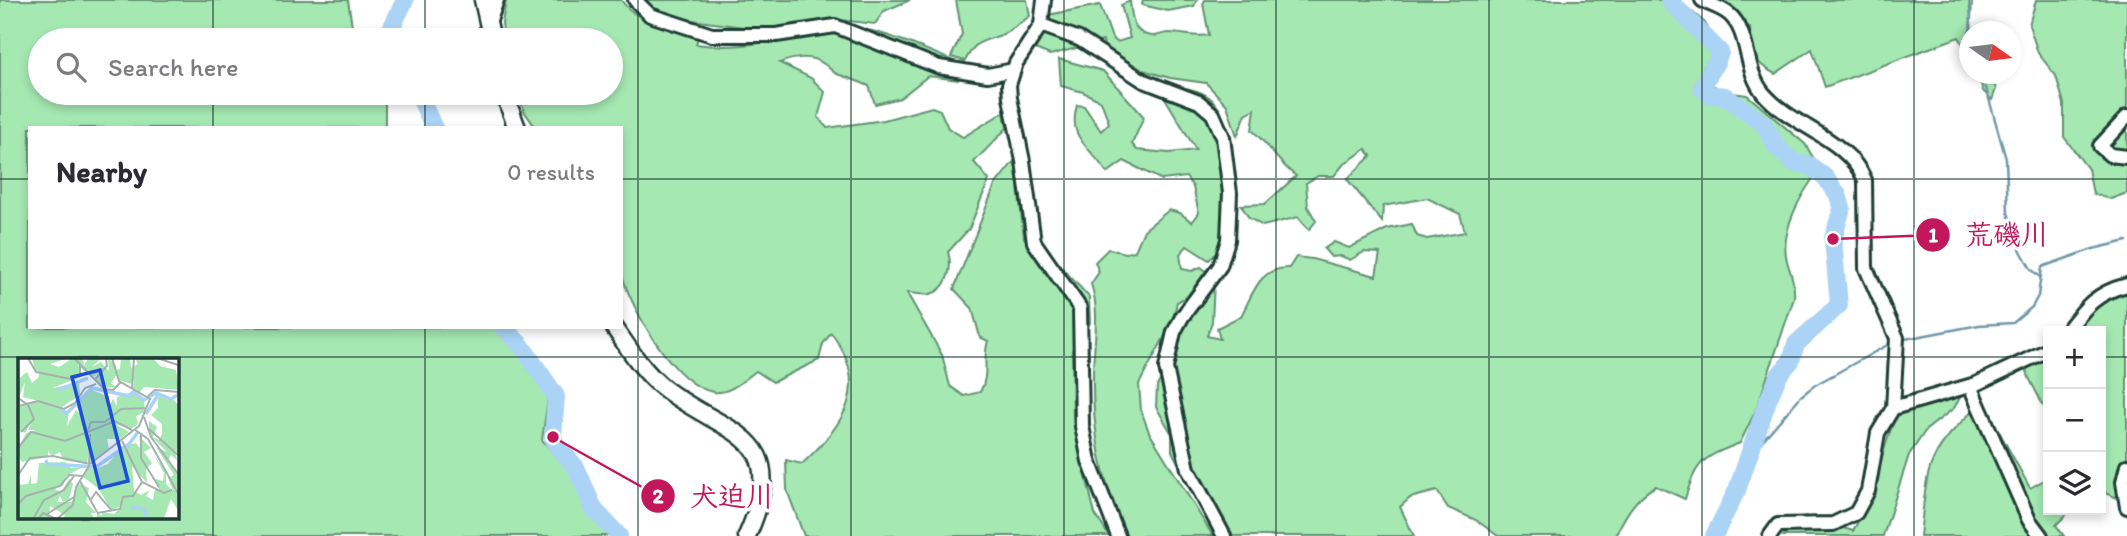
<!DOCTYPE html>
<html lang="en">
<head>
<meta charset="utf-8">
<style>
  :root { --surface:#fff; --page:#f2f2f3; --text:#2b2b33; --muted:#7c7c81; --line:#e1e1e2 }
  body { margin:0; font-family:Itim,"Klee One",sans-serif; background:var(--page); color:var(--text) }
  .controls { position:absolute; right:21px; bottom:21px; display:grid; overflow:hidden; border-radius:0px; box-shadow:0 4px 10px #0003 }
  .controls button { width:63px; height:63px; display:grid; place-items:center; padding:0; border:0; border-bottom:2px solid var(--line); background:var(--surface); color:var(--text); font:35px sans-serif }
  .compass { position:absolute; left:1959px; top:21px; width:63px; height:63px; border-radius:50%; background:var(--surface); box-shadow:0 4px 10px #0003; rotate:104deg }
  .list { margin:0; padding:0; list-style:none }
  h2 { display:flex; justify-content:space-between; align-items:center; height:91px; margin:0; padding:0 28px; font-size:30px }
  h2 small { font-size:23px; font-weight:400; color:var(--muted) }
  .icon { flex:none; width:38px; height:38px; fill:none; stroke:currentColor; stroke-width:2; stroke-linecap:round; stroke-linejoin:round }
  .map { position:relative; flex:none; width:2127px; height:536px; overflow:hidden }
  .search { position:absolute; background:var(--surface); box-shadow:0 4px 10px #0003; left:28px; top:28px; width:595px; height:77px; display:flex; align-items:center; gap:18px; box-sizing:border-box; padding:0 24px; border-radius:38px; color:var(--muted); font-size:26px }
  .panel { position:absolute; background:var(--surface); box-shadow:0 4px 10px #0003; left:28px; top:126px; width:595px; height:203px; border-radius:0px }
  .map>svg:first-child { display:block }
  .green { fill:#a5e8b2; stroke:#629273; stroke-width:2; fill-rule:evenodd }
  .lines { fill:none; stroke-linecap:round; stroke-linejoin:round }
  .stream { stroke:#7397a8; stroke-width:2.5 }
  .river { stroke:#abd3f6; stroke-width:18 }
  .minor-casing { stroke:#1f3d34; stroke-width:18 }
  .major-casing { stroke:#1f3d34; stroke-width:21 }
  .minor { stroke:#fff; stroke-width:12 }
  .major { stroke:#fff; stroke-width:16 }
  .grid { fill:none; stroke:#1f3d34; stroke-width:2; stroke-opacity:0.55 }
  .inset-river { fill:none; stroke:#abd3f6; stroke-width:3.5 }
  .inset-road { fill:none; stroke:#a5b1ae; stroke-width:2 }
  .view { fill:#1d4ed8; fill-opacity:0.15; stroke:#1d4ed8; stroke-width:3.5 }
  .inset-edge { fill:none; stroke:#1f3d34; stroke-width:3.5 }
  .leader { fill:none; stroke:#c2185b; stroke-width:2.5 }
  .callout-dot { fill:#c2185b; stroke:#fff; stroke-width:2.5 }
  .mark-label { font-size:21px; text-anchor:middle; font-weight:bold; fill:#fff }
  .callout-label { font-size:28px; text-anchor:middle; font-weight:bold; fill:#c2185b; stroke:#fff; stroke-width:7; stroke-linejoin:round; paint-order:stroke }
</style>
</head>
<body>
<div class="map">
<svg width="2127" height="536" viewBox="0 0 2127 536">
  <rect width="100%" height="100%" fill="#fff"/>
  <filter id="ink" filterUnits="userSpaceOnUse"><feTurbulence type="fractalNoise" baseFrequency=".0143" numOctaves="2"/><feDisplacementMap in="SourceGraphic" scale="14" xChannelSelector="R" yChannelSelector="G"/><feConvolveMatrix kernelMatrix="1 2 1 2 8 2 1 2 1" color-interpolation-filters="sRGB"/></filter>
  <g filter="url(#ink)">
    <g class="green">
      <path d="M 0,0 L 348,0 L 352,26 L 363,40 L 40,40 L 40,93 L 385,93 L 385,128 L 30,128 L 30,327 L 504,327 L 543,384 L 548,399 L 542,440 L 573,475 L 587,510 L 611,536 L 0,536 ZM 19,359 L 177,359 L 177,517 L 19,517 Z"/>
      <path d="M 506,0 L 621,0 C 639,26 670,27 700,31 L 696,44 C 752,53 808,29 865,30 C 885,31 949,59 970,68 L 958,80 L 928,76 L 900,98 L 875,104 L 869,86 C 858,81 849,78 837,74 C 832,72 829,67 824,64 C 811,55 794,57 780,63 L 811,78 L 825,92 L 818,117 L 827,128 L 884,120 L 932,107 L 940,110 L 948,128 L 963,137 L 1004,112 L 1007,128 L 974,162 L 989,180 L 969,229 L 948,252 C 953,267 948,290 930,294 C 924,296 914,293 907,293 L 942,355 L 950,386 L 964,396 L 980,392 C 990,375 982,359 988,341 L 980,337 L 972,308 L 954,289 L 995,185 L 1015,160 L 1024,238 L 1054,259 L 1089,297 L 1090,323 L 1072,350 L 1073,422 L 1095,514 L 1109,536 L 804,536 L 787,490 L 786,460 L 802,464 C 844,425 872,386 831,333 L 823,344 L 819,360 L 773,382 L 756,371 C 744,380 730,394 713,392 C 674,385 629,306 621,271 L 621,128 L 536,128 L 524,111 L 518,93 L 611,93 L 611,40 L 504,40 L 502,23 Z"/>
      <path d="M 636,0 L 910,0 L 884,11 L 875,24 L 840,20 L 766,30 L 662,16 Z"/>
      <path d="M 956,0 L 1027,0 L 1030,16 C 1021,22 1011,31 1001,35 C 980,43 977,39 965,61 L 951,57 L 962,34 Z"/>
      <path d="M 1143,0 L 1197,0 L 1194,6 L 1168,11 L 1142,5 Z"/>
      <path d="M 1205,0 L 1678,0 L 1705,23 L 1717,47 L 1703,69 L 1705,81 L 1725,92 L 1747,95 L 1805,144 L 1820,169 C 1802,192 1779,231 1787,261 C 1791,275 1795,283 1794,298 L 1756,410 L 1740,443 C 1702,458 1697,460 1685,499 L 1656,486 C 1635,497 1625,516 1615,536 L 1498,536 L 1476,520 L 1448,508 L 1437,491 L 1410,498 L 1400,507 L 1414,536 L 1222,536 C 1219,511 1209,485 1192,464 L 1180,467 L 1172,451 L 1172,434 L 1156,407 L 1157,386 L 1174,355 L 1181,328 L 1180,308 L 1214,282 L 1212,322 L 1207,336 L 1220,339 L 1217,328 L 1241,316 C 1253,294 1259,267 1289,268 L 1296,257 L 1312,259 L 1376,276 L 1380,253 L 1364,252 L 1350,260 L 1341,256 L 1331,257 L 1324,249 L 1334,242 L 1349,248 L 1387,229 L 1412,224 L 1417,236 L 1427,239 L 1465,232 L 1460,214 L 1427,198 L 1383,206 L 1382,222 L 1347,179 L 1371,156 L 1366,149 L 1343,165 L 1334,176 L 1318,176 L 1306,183 L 1308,207 L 1316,221 L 1309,230 L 1298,217 L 1263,226 L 1249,218 L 1241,205 L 1265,204 L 1296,176 C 1278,163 1269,145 1252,130 L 1255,109 L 1246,114 L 1237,136 L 1227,105 L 1206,83 L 1170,78 L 1136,68 L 1104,46 L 1103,41 L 1050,55 L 1035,49 L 1029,54 L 1048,15 L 1100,5 L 1112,38 L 1117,42 L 1130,38 L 1121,5 L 1130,1 C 1132,17 1132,34 1152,36 C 1158,36 1164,33 1169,33 C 1184,33 1194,38 1209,35 L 1203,4 Z"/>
      <path d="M 1722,0 L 1969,0 L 1972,31 L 1969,32 L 1969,55 L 1959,37 L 1825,87 L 1812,49 L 1775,74 C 1751,61 1752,54 1750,28 Z"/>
      <path d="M 2036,0 L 2127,0 L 2127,193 L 2111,199 L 2093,194 L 2088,169 L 2064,137 L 2064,104 L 2056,76 L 2038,53 L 2029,25 Z"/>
      <path d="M 1059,59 L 1103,71 L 1144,117 L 1132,144 L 1137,150 L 1169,153 L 1196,150 L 1165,98 L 1176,86 C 1190,89 1206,91 1215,103 C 1226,116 1241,217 1234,231 C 1230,241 1217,252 1209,260 L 1187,246 L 1180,254 L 1182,269 L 1192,271 L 1201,267 L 1208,273 L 1192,294 L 1177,302 L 1172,323 L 1139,384 L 1141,410 L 1149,432 L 1213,536 L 1127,536 C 1102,485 1092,432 1093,375 C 1093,344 1101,314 1091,284 L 1099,272 L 1095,262 L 1108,249 L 1126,253 L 1135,251 L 1144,230 L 1169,210 L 1180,213 L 1192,222 L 1199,213 L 1193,187 L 1186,177 L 1162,180 L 1124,161 L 1107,173 C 1090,145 1067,140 1077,105 L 1084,106 L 1101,131 L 1109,123 L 1101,101 L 1083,92 L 1061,86 Z"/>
      <path d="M 1978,74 L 1990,74 L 1996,89 L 1992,100 L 1983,91 Z"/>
      <path d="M 2127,281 L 2127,502 L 2105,493 L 2102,477 L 2101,331 L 2058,331 Z"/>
      <path d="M 2048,340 L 2048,415 L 2029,378 L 2023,357 Z"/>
      <path d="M 1969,382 L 1954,408 L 1926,430 L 1909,455 L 1883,536 L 1783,536 L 1787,524 L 1805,516 L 1853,531 L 1864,510 L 1895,417 L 1913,402 Z"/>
      <path d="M 1977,407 L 1991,417 L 2030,488 L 2048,478 L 2048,510 L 2071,510 L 2056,525 L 2064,536 L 1920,536 C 1928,467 1923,457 1977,407 Z"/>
    </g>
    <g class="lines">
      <g class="stream">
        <path d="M 1970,32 L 1972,0"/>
        <path d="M 1969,35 L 1969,42"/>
        <path d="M 1982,74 L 2006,159 L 2008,213 L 2021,251 L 2031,269 L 2040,277"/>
        <path d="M 1905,339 L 1979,325 L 2013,323 L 2032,307 L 2038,296 L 2042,267 L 2093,249 L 2127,241"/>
        <path d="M 1750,455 L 1801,396 L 1815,385 L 1891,343"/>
      </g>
      <g class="river">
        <path d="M 1669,0 L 1720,52 C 1716,66 1708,74 1702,88 L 1709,94 L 1725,96 L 1764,124 L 1777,147 L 1794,163 L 1809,165 L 1825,177 L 1838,195 L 1842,208 L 1833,239 L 1839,305 L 1796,344 L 1791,361 L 1779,375 L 1768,400 L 1737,490 L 1714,536"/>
        <path d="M 391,40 L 388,35 L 405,0"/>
        <path d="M 418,93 L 434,128"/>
        <path d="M 503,327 L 521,345 L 556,396 L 553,437 L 556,445 L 576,467 L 594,509 L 619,536"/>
      </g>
      <defs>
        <g id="minor">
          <path d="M 635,0 L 650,15 L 712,35 L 776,35 L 835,26 L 939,67 L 988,75 L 1014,70"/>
          <path d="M 1044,0 L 1041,25 L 1016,63 L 1009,85 L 1010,98 L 1023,161 L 1034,242 L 1080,308 L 1082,426 L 1089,461 L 1118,536"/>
          <path d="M 1702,0 C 1710,5 1723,8 1730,15 C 1750,33 1744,71 1764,94 C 1794,128 1846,137 1865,180 L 1866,268 L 1897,338 L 1893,408 L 1878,433 L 1868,491 L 1856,513 L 1833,524 L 1778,525 L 1770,536"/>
          <path d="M 1041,25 L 1079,39 L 1144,81 L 1199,102 L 1213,114 L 1223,137 L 1230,193 L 1228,240 L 1220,266 L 1182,317 L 1174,332 L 1166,368 L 1188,469 L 1224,536"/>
          <path d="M 488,26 L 497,0"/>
          <path d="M 2127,117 L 2100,146 L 2110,155 L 2127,157"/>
          <path d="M 2067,331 C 2086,306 2096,293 2127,285"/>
          <path d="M 1970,386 L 2029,520 L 2041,536"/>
          <path d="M 1893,408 L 1976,384 L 2048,350"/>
          <path d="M 2127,466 L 2123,482 L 2127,507"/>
        </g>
        <g id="major">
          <path d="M 483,0 L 492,40"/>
          <path d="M 504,93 L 517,128"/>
          <path d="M 614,327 C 629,349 644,373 665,389 C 728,437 793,432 747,536"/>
        </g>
      </defs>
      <use href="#minor" class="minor-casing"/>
      <use href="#major" class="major-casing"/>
      <use href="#minor" class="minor"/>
      <use href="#major" class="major"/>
    </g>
  </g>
  <path class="grid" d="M 213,0 L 213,40M 425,0 L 425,40M 638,0 L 638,536M 851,0 L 851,536M 1064,0 L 1064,536M 1276,0 L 1276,536M 1489,0 L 1489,536M 1702,0 L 1702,536M 1914,0 L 1914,536M 213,93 L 213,128M 425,93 L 425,128M 0,179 L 30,179M 621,179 L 2127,179M 213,327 L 213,536M 425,327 L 425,536M 0,357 L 2048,357M 2101,357 L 2127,357"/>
  <g transform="translate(18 358)">
    <rect width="161" height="161" fill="#fff"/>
    <path d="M 14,0 L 50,0 L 32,6 L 41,9 L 55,0 L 65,1 L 66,8 L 70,0 L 83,0 L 74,9 L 83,4 L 91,13 L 90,0 L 98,7 L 97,12 L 102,11 L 103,0 L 112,0 L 113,10 L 120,6 L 117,0 L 135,0 L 142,8 L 158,12 L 161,32 L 126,29 L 121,35 L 115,31 L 116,18 L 114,26 L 100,22 L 100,15 L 93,25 L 98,29 L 86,30 L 76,22 L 80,16 L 74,20 L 60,7 L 65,18 L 34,30 L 61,25 L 62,37 L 41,51 L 51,54 L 49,68 L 58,52 L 63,57 L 58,47 L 61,41 L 74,32 L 91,39 L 90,50 L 95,41 L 99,48 L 99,39 L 114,34 L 126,42 L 127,54 L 118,58 L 120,66 L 113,71 L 97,66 L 111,74 L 102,81 L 89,81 L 91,91 L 72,105 L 71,91 L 69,106 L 45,102 L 42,94 L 34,98 L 30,93 L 30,99 L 4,104 L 0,98 L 3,85 L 8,75 L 18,72 L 10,72 L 15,61 L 7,75 L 0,72 L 0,49 L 20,43 L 5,39 L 7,24 L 1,39 L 0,21 L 9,14 L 14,25 L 20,20 L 22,14 L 17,13 ZM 140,38 L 155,41 L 161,48 L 161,97 L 157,92 L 159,102 L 153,97 L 150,102 L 161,115 L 161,129 L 155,131 L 161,132 L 161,154 L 153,141 L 146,160 L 78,161 L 80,154 L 83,158 L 85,154 L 96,156 L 104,148 L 93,152 L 81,131 L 64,118 L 73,106 L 75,112 L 90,106 L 104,88 L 118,85 L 123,92 L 121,78 L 133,90 L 126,94 L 134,105 L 128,111 L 129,125 L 114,108 L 116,133 L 123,137 L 132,132 L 128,138 L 135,142 L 137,131 L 141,131 L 137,121 L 145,123 L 146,115 L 136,97 L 148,114 L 148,126 L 155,133 L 150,120 L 156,117 L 138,89 L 149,94 L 131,76 L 131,63 L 139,69 L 135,79 L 141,82 L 144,76 L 144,66 L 133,57 L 140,50 ZM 47,104 L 53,110 L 65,109 L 48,118 L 45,128 L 37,131 L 43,134 L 51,121 L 55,126 L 51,141 L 45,144 L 42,138 L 39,144 L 54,144 L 59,125 L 71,130 L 68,144 L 78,155 L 73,155 L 76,160 L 45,161 L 47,157 L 32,148 L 31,161 L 0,161 L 0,127 L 10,126 L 13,117 L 13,126 L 19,125 L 21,105 Z" fill="#a5e8b2"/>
    <path class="inset-river" d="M 40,32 L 70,20M 41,51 L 49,55 L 74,30 L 111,38 L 115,34 L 126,42 L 138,35 L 153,41 L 161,36M 128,56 L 140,37M 28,102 L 29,106 L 64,108M 64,108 L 78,109 L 111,86 L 120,74M 113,149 L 126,151 L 130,161"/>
    <path class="inset-road" d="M 10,0 L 18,14 L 53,21 L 62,18 L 62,7M 56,0 L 86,31 L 95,32 L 103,24M 139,0 L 160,7M 76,22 L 89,8 L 88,1M 114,30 L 116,0M 130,38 L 137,32 L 161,34M 0,40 L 10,47 L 16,61 L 3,74M 0,48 L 20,43 L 46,51 L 57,45 L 67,30 L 78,26M 126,59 L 133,79 L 161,117M 116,71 L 130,81 L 161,137M 131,71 L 161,98M 69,75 L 73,64 L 87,64 L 103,51 L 129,50M 123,75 L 123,100 L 141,129M 104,83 L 124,124 L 146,135 L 154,132M 0,90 L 13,74 L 47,83 L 97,63 L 114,72M 0,117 L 12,100 L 35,98 L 72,106 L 121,68 L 132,41 L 101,23 L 94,0M 62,123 L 79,154M 72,143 L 78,134 L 94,153M 0,146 L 8,138 L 42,128 L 51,117 L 65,118M 79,155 L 102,151 L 105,139 L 115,138 L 124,124M 29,156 L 56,139M 15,161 L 26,142 L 46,132 L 56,118M 20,161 L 25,155 L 38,161M 39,161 L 55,147 L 58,129 L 71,108 L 72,76"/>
    <path class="view" d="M 82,12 L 110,123 L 82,130 L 54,19 Z"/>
    <rect width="161" height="161" class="inset-edge"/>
  </g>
  <path class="leader" d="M1833 239L1933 235M553 437L658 496"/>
  <g class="callout-dot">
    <circle cx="1833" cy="239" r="7"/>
    <circle cx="553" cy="437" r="7"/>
    <circle cx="1933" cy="235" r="18"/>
    <circle cx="658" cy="496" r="18"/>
  </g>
  <g class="mark-label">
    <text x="1933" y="242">1</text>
    <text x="658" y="503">2</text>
  </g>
  <g class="callout-label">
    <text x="2007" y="244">荒磯川</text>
    <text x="732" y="506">犬迫川</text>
  </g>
</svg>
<div class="controls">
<button>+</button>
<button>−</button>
<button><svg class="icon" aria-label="layers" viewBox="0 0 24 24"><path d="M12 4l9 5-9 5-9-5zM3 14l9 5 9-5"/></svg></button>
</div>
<svg class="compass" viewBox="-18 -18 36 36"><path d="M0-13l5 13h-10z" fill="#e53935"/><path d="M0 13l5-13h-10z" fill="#7c7c81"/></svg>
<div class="search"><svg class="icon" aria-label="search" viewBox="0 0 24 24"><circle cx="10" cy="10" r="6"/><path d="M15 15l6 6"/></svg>Search here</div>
<section class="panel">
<h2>Nearby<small>0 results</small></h2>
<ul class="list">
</ul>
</section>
</div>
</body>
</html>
